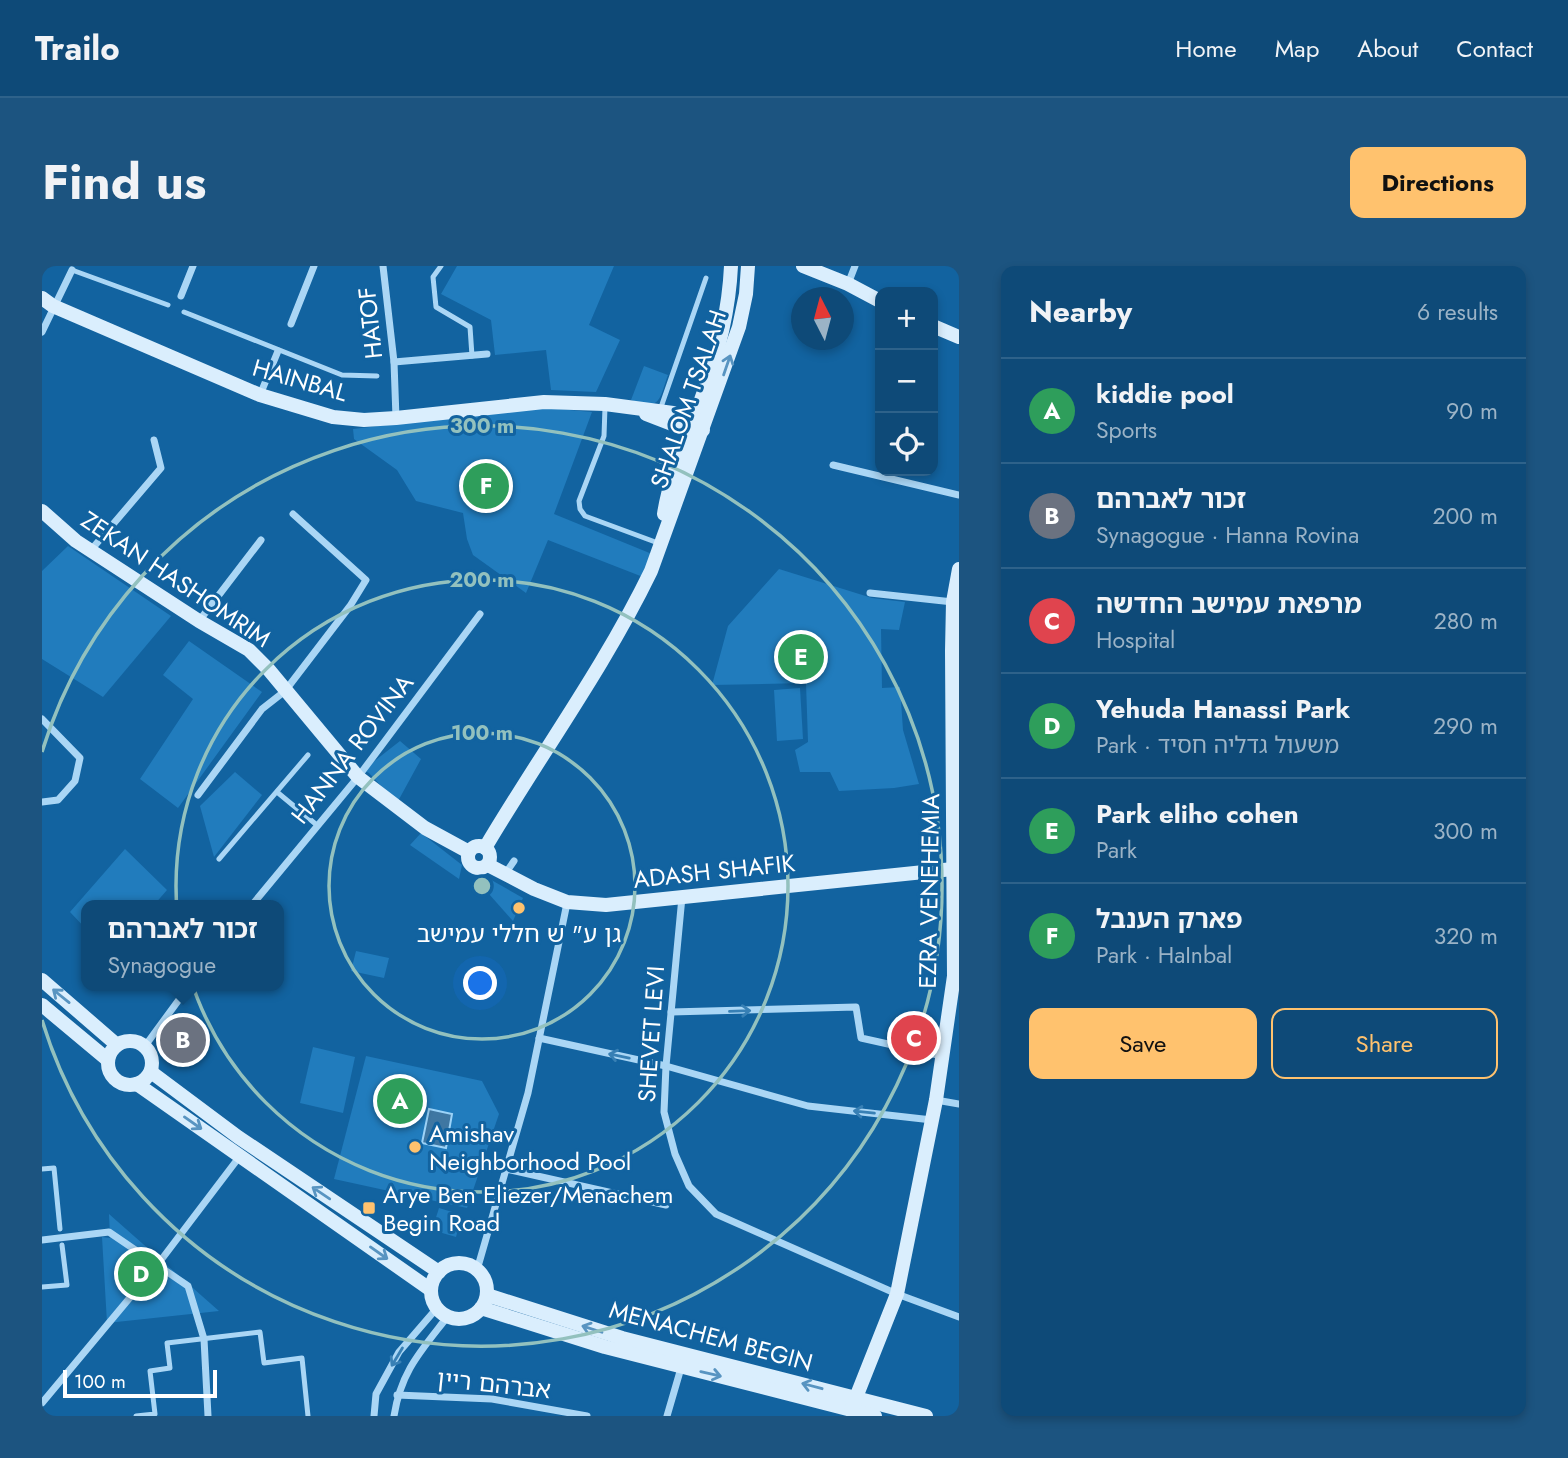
<!DOCTYPE html>
<html lang="en">
<head>
<meta charset="utf-8">
<style>
  :root { --surface:#0e4a78; --page:#1c5480; --text:#f1f3f6; --muted:#9bb3c6; --line:#2e628a; --accent:#ffc26e }
  body { margin:0; font-family:Jost,"Noto Sans Hebrew",sans-serif; background:var(--page); color:var(--text) }
  .controls { position:absolute; right:21px; top:21px; display:grid; overflow:hidden; border-radius:14px; box-shadow:0 4px 10px #0003 }
  .controls button { width:63px; height:63px; display:grid; place-items:center; padding:0; border:0; border-bottom:2px solid var(--line); background:var(--surface); color:var(--text); font:35px sans-serif }
  .compass { position:absolute; left:749px; top:21px; width:63px; height:63px; border-radius:50%; background:var(--surface); box-shadow:0 4px 10px #0003; rotate:354deg }
  .scale { position:absolute; left:21px; bottom:18px; width:154px; box-sizing:border-box; padding-left:7px; border:4px solid #fff; border-top:0; font-size:19px; line-height:24px; white-space:nowrap; color:#fff; -webkit-text-stroke:5px #1263a0; paint-order:stroke }
  .you { position:absolute; left:439px; top:718px; width:24px; height:24px; margin:-18px; border:5px solid #fff; border-radius:50%; background:#1a73e8; box-shadow:0 0 0 10px #1a73e833 }
  .badge { display:grid; place-items:center; width:46px; height:46px; border-radius:50%; background:var(--accent); color:#fff; font-size:23px; font-weight:700 }
  .pin { position:absolute; translate:-50% -50%; border:4px solid #fff; box-shadow:0 2px 7px #0006 }
  .popup { position:absolute; left:39px; top:634px; width:203px; height:91px; box-sizing:border-box; display:grid; place-content:center; border-radius:14px; background:var(--surface); filter:drop-shadow(0 2px 5px #0005); font-size:23px; white-space:nowrap; color:var(--muted) }
  .popup b { font-size:26px; color:var(--text) }
  .popup::after { content:''; position:absolute; left:50%; top:100%; margin-left:-14px; border:14px solid transparent; border-top-color:var(--surface) }
  .list { margin:0; padding:0; list-style:none }
  h2 { display:flex; justify-content:space-between; align-items:center; height:91px; margin:0; padding:0 28px; font-size:30px }
  h2 small { font-size:23px; font-weight:400; color:var(--muted) }
  .list li { display:grid; grid-template-columns:46px 1fr auto; gap:21px; align-items:center; box-sizing:border-box; height:105px; padding:0 28px; border-top:2px solid var(--line) }
  .list b { display:block; font-size:26px; white-space:nowrap }
  .list p { margin:0; font-size:23px; white-space:nowrap; color:var(--muted) }
  .list em { font-size:23px; font-style:normal; color:var(--muted) }
  .actions { display:flex; gap:14px; padding:21px 28px }
  .actions a { flex:1; padding:16px 0; border:2px solid var(--accent); border-radius:14px; text-align:center; font-size:24px; color:var(--accent) }
  .actions .main { background:var(--accent); color:#111 }
  .icon { flex:none; width:38px; height:38px; fill:none; stroke:currentColor; stroke-width:2; stroke-linecap:round; stroke-linejoin:round }
  .map { position:relative; flex:none; width:917px; height:1150px; overflow:hidden; border-radius:14px }
  header { display:flex; align-items:center; gap:42px; box-sizing:border-box; height:98px; padding:0 35px; background:var(--surface); border-bottom:2px solid var(--line) }
  header strong { font-size:33px }
  nav { display:flex; gap:38px; margin-inline-start:auto; font-size:24px }
  .intro { display:flex; align-items:center; justify-content:space-between; box-sizing:border-box; height:168px; padding:0 42px }
  h1 { margin:0; font-size:49px }
  .button { padding:18px 32px; border-radius:14px; background:var(--accent); color:#111; font-size:24px; font-weight:700 }
  main { display:flex; gap:42px; padding:0 42px }
  aside { flex:1; background:var(--surface); border-radius:14px; box-shadow:0 4px 10px #0003 }
  .map>svg:first-child { display:block }
  .green { fill:#217cbd }
  .water { fill:#3f77a2; stroke:#9cd3f8; stroke-width:2 }
  .lines { fill:none; stroke-linecap:round; stroke-linejoin:round }
  .lane { stroke:#aad6f5; stroke-width:5 }
  .street { stroke:#aad6f5; stroke-width:7 }
  .secondary { stroke:#daeefd; stroke-width:14 }
  .oneway { stroke:#5894c1 }
  .oneway2 { stroke:#3880b5 }
  .ring { fill:none; stroke:#93c1be; stroke-width:3.5 }
  .poi-dot { fill:#ffc26e; stroke:#1263a0; stroke-width:2.5 }
  .labels { text-anchor:middle; dominant-baseline:central; stroke-width:6; stroke-linejoin:round; paint-order:stroke }
  .street-label { font-size:24px; fill:#fff; stroke:#1263a0 }
  .poi-label { font-size:24px; fill:#fff; stroke:#1263a0; text-anchor:start }
  .centre { fill:#93c1be; stroke:#1263a0; stroke-width:3.5 }
  .ring-label { font-size:21px; text-anchor:middle; font-weight:bold; fill:#93c1be; stroke:#1263a0; stroke-width:6; stroke-linejoin:round; paint-order:stroke }
</style>
</head>
<body>
<header>
<strong>Trailo</strong>
<nav><a>Home</a><a>Map</a><a>About</a><a>Contact</a></nav>
</header>
<div class="intro"><h1>Find us</h1><a class="button">Directions</a></div>
<main>
<div class="map">
<svg width="917" height="1150" viewBox="0 0 917 1150">
  <rect width="100%" height="100%" fill="#1263a0"/>
  <g class="green">
    <path d="M 415,0 L 572,0 L 547,59 L 578,74 L 554,126 L 509,124 L 504,84 L 453,89 L 449,54 L 399,28 Z"/>
    <path d="M 602,100 L 626,109 C 617,134 619,145 589,134 Z"/>
    <path d="M 493,141 L 550,146 L 512,248 L 610,288 L 601,311 L 506,274 L 484,327 L 431,289 L 425,273 L 421,247 L 374,235 L 355,204 L 312,173 L 311,163 Z"/>
    <path d="M 26,280 L 129,350 L 61,431 L 0,393 L 0,305 Z"/>
    <path d="M 737,303 L 830,332 L 863,336 L 857,364 L 839,363 L 840,422 L 858,421 L 861,464 L 877,518 L 852,522 L 797,525 L 788,506 L 758,506 L 753,484 L 766,476 L 764,417 L 670,419 L 686,360 Z"/>
    <path d="M 147,375 L 220,426 L 136,542 L 98,513 L 151,433 L 121,409 Z"/>
    <path d="M 758,422 L 761,473 L 735,475 L 732,424 Z"/>
    <path d="M 358,475 L 379,493 L 355,537 L 327,507 L 321,504 Z"/>
    <path d="M 193,506 L 220,529 L 172,591 L 158,540 Z"/>
    <path d="M 379,567 L 420,599 L 417,613 L 368,579 Z"/>
    <path d="M 83,583 L 125,624 L 112,639 L 45,639 L 45,664 L 28,646 Z"/>
    <path d="M 444,611 L 481,632 L 471,655 L 439,619 Z"/>
    <path d="M 314,685 L 347,692 L 342,712 L 309,705 Z"/>
    <path d="M 271,781 L 313,791 L 301,847 L 258,837 Z"/>
    <path d="M 324,790 L 440,815 L 457,848 L 425,942 L 292,913 Z"/>
    <path d="M 397,942 L 420,949 L 414,971 L 390,964 Z"/>
    <path d="M 67,948 L 177,1045 L 65,1057 L 60,971 L 68,972 Z"/>
  </g>
  <path class="water" d="M 387,843 L 410,848 L 404,882 L 380,877 Z"/>
  <g class="lines">
    <g class="lane">
      <path d="M 399,0 L 391,11 L 394,41 L 428,61 L 430,90"/>
      <path d="M 30,4 L 126,39"/>
      <path d="M 142,46 L 300,109 L 335,110"/>
      <path d="M 563,141 L 562,170 L 537,235 L 538,243 L 543,250 L 616,277"/>
      <path d="M 618,144 L 664,12"/>
      <path d="M 235,526 L 276,560"/>
      <path d="M 177,593 L 266,489"/>
      <path d="M 0,903 L 12,902 L 18,963"/>
      <path d="M 0,1021 L 25,1019 L 20,979"/>
      <path d="M 94,1150 L 113,1148 L 108,1105 L 128,1102 L 125,1077 L 218,1066 L 222,1097 L 260,1092 L 266,1150"/>
    </g>
    <g class="street">
      <path d="M 341,0 L 352,96 L 354,152"/>
      <path d="M 806,18 L 813,0"/>
      <path d="M 139,30 L 151,0"/>
      <path d="M 249,58 L 272,0"/>
      <path d="M 0,66 L 30,4"/>
      <path d="M 352,96 L 445,88"/>
      <path d="M 218,129 L 236,85"/>
      <path d="M 791,199 L 917,229"/>
      <path d="M 49,284 L 119,202 L 112,174"/>
      <path d="M 828,327 L 911,336"/>
      <path d="M 157,355 L 219,274"/>
      <path d="M 0,453 L 38,492 L 33,515 L 16,534 L 0,536"/>
      <path d="M 156,529 L 220,443 L 243,425 L 308,340 L 324,314 L 251,248"/>
      <path d="M 463,608 L 472,595"/>
      <path d="M 640,631 L 624,800 L 622,846 L 633,888 L 647,920 L 674,948 L 855,1028 L 917,1051"/>
      <path d="M 210,639 L 316,511 L 438,348"/>
      <path d="M 629,746 L 814,741 L 819,772 L 900,790"/>
      <path d="M 497,772 L 624,800 L 766,840 L 890,854"/>
      <path d="M 103,780 L 147,720"/>
      <path d="M 894,834 L 917,838"/>
      <path d="M 464,903 L 624,939"/>
      <path d="M 0,974 L 67,966 L 146,1020 L 162,1073 L 166,1150"/>
      <path d="M 435,1004 L 486,827 L 525,637"/>
      <path d="M 355,1129 L 450,1133 L 545,1150"/>
      <path d="M 0,1137 L 116,998 L 198,890"/>
      <path d="M 332,1150 L 334,1128 L 357,1086 L 395,1042"/>
      <path d="M 352,1150 C 359,1105 379,1085 406,1050"/>
      <path d="M 625,1150 L 639,1102"/>
    </g>
    <g class="secondary">
      <path d="M 761,0 L 806,18 L 838,35"/>
      <path d="M 0,32 L 11,40 L 218,129 L 291,151 L 322,154 L 354,152 L 502,136 L 563,138 L 631,147 L 652,155 L 661,164"/>
      <path d="M 891,60 L 917,71"/>
      <path d="M 604,148 L 648,165 L 658,164"/>
      <path d="M 0,245 L 34,275 L 157,355 L 207,384 L 227,404 L 316,511 L 383,562 L 427,586"/>
      <path d="M 622,248 C 628,208 647,169 660,131 C 676,89 687,44 689,0"/>
      <circle cx="437" cy="591" r="11"/>
      <path d="M 443,582 C 498,489 562,402 609,305 L 697,61 L 704,28 L 706,0"/>
      <path d="M 446,599 L 492,623 L 525,636 L 564,639 L 911,603"/>
      <path d="M 0,714 L 75,779"/>
      <path d="M 0,739 L 66,794"/>
      <circle cx="88" cy="797" r="22"/>
      <path d="M 109,806 L 196,871 L 397,1006"/>
      <path d="M 95,818 L 389,1024"/>
      <circle cx="417" cy="1025" r="28"/>
      <path d="M 445,1029 L 580,1072 L 884,1150"/>
      <path d="M 439,1042 L 563,1081 L 833,1150"/>
      <path d="M 809,1144 L 855,1028 L 894,834 L 912,710 L 910,385 L 911,336 L 917,303"/>
    </g>
  </g>
  <defs><path id="oneway-shaft" d="M-6 0H5M1.5-3L5.5 0L1.5 3" fill="none" stroke-width="1.6" stroke-linecap="round" stroke-linejoin="round" transform="scale(1.75)"/></defs>
  <g class="oneway">
    <use href="#oneway-shaft" transform="translate(685 99) rotate(-71)"/>
    <use href="#oneway-shaft" transform="translate(19 730) rotate(-141)"/>
    <use href="#oneway-shaft" transform="translate(151 857) rotate(35)"/>
    <use href="#oneway-shaft" transform="translate(279 927) rotate(-146)"/>
    <use href="#oneway-shaft" transform="translate(337 987) rotate(35)"/>
    <use href="#oneway-shaft" transform="translate(550 1063) rotate(-162)"/>
    <use href="#oneway-shaft" transform="translate(669 1108) rotate(13)"/>
    <use href="#oneway-shaft" transform="translate(770 1120) rotate(-165)"/>
  </g>
  <g class="oneway2">
    <use href="#oneway-shaft" transform="translate(698 745) rotate(-2)"/>
    <use href="#oneway-shaft" transform="translate(577 790) rotate(-168)"/>
    <use href="#oneway-shaft" transform="translate(822 846) rotate(-174)"/>
    <use href="#oneway-shaft" transform="translate(355 1091) rotate(121)"/>
  </g>
  <g class="ring">
    <circle cx="440" cy="620" r="153"/>
    <circle cx="440" cy="620" r="306"/>
    <path d="M0 486A460 460 0 1 1 0 754"/>
  </g>
  <g class="poi-dot">
    <circle cx="477" cy="642" r="7"/>
    <circle cx="373" cy="881" r="7"/>
    <rect x="320" y="935" width="14" height="14" rx="3.5"/>
  </g>
  <g class="labels">
    <g class="street-label">
      <text transform="translate(328 57) rotate(-96)">HATOF</text>
      <text transform="translate(258 114) rotate(16)">HAINBAL</text>
      <text transform="translate(646 133) rotate(-71)">SHALOM TSALAH</text>
      <text transform="translate(134 313) rotate(34)">ZEKAN HASHOMRIM</text>
      <text transform="translate(310 483) rotate(-52)">HANNA ROVINA</text>
      <text transform="translate(672 605) rotate(-6)">ADASH SHAFIK</text>
      <text transform="translate(887 625) rotate(-89)">EZRA VENEHEMIA</text>
      <text transform="translate(609 768) rotate(-86)">SHEVET LEVI</text>
      <text transform="translate(669 1070) rotate(15)">MENACHEM BEGIN</text>
      <text transform="translate(452 1118) rotate(6)">אברהם ריין</text>
    </g>
    <g class="poi-label">
      <text x="477" y="667" text-anchor="middle">גן ע" ש חללי עמישב</text>
      <text x="387" y="867">Amishav<tspan x="387" dy="28">Neighborhood Pool</tspan></text>
      <text x="341" y="928">Arye Ben Eliezer/Menachem<tspan x="341" dy="28">Begin Road</tspan></text>
    </g>
  </g>
  <circle cx="440" cy="620" r="10" class="centre"/>
  <g class="ring-label">
    <text x="440" y="167">300 m</text>
    <text x="440" y="321">200 m</text>
    <text x="440" y="474">100 m</text>
  </g>
</svg>
<div class="controls">
<button>+</button>
<button>−</button>
<button><svg class="icon" aria-label="locate" viewBox="0 0 24 24"><circle cx="12" cy="12" r="6"/><path d="M12 2v4M12 18v4M2 12h4M18 12h4"/></svg></button>
</div>
<svg class="compass" viewBox="-18 -18 36 36"><path d="M0-13l5 13h-10z" fill="#e53935"/><path d="M0 13l5-13h-10z" fill="#9bb3c6"/></svg>
<div class="scale">100 m</div>
<div class="you"></div>
<div class="pin badge" style="left:358px;top:835px;background:#2e9e5b">A</div>
<div class="pin badge" style="left:141px;top:774px;background:#6b7280">B</div>
<div class="popup"><b>זכור לאברהם</b>Synagogue</div>
<div class="pin badge" style="left:872px;top:772px;background:#e0444e">C</div>
<div class="pin badge" style="left:99px;top:1008px;background:#2e9e5b">D</div>
<div class="pin badge" style="left:759px;top:391px;background:#2e9e5b">E</div>
<div class="pin badge" style="left:444px;top:220px;background:#2e9e5b">F</div>
</div>
<aside>
<h2>Nearby<small>6 results</small></h2>
<ul class="list">
<li><span class="badge" style="background:#2e9e5b">A</span><div><b>kiddie pool</b><p>Sports</p></div><em>90 m</em></li>
<li><span class="badge" style="background:#6b7280">B</span><div><b>זכור לאברהם</b><p>Synagogue · Hanna Rovina</p></div><em>200 m</em></li>
<li><span class="badge" style="background:#e0444e">C</span><div><b>מרפאת עמישב החדשה</b><p>Hospital</p></div><em>280 m</em></li>
<li><span class="badge" style="background:#2e9e5b">D</span><div><b>Yehuda Hanassi Park</b><p>Park · משעול גדליה חסיד</p></div><em>290 m</em></li>
<li><span class="badge" style="background:#2e9e5b">E</span><div><b>Park eliho cohen</b><p>Park</p></div><em>300 m</em></li>
<li><span class="badge" style="background:#2e9e5b">F</span><div><b>פארק הענבל</b><p>Park · HaInbal</p></div><em>320 m</em></li>
</ul>
<div class="actions"><a class="main">Save</a><a>Share</a></div>
</aside>
</main>
</body>
</html>
